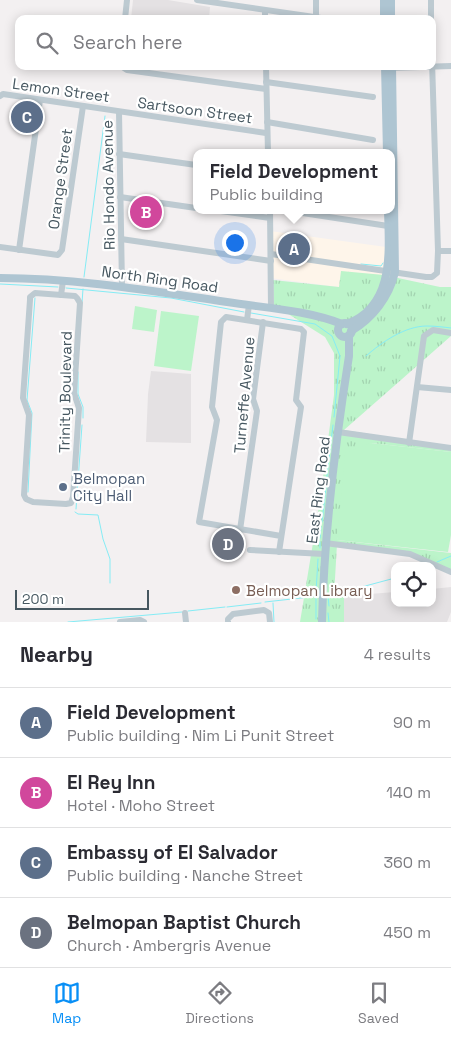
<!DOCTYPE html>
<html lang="en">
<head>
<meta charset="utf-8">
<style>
  :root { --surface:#fff; --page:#f2f2f3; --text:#2b2b33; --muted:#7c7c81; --line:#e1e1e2; --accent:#088ff6 }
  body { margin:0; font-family:"Space Grotesk",sans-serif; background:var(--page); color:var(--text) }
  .controls { position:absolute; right:15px; bottom:15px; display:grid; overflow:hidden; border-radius:10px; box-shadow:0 2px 12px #0003 }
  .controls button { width:45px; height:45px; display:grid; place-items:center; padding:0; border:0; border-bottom:1px solid var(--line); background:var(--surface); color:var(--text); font:25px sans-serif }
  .scale { position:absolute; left:15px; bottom:12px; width:134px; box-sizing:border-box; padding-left:5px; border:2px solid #465760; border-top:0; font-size:14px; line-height:18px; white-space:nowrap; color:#465760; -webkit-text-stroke:4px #fff; paint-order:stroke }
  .you { position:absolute; left:234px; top:242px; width:18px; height:18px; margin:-12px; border:4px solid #fff; border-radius:50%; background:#1a73e8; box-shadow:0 0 0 8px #1a73e833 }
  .badge { display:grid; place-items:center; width:32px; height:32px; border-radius:50%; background:var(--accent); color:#fff; font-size:16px; font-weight:700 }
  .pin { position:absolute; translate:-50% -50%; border:2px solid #fff; box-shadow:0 1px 5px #0006 }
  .popup { position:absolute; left:193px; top:149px; width:202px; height:65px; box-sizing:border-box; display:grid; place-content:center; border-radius:10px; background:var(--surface); filter:drop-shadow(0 1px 4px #0005); font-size:16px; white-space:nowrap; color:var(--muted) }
  .popup b { font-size:19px; color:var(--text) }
  .popup::after { content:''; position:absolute; left:50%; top:100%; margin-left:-10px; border:10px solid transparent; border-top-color:var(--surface) }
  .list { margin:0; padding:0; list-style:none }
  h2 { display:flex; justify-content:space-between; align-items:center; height:65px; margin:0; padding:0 20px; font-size:21px }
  h2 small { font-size:16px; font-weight:400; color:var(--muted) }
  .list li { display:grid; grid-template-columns:32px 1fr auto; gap:15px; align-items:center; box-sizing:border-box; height:70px; padding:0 20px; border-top:1px solid var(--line) }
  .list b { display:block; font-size:19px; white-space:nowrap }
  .list p { margin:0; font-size:16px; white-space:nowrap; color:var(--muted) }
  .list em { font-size:16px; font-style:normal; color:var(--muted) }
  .icon { flex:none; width:28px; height:28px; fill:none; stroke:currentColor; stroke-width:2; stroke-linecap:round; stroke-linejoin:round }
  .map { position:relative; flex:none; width:451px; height:622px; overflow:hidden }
  .search { position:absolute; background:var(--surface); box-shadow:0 2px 12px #0003; left:15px; right:15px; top:15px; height:55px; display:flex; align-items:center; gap:12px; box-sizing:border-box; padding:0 18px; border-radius:10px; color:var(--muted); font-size:19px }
  .sheet { height:345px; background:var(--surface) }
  nav { display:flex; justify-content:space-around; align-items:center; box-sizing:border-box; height:70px; border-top:1px solid var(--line); background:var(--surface); font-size:14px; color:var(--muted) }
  nav a { display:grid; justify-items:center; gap:2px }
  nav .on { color:var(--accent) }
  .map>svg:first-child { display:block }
  .commercial { fill:#fef5ea }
  .education { fill:#e4e1e3 }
  .grass { fill:url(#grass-tufts) }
  .pitch { fill:#bcf4ca }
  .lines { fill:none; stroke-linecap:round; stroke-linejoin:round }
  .stream { stroke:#85ecf5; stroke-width:1 }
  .minor { stroke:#bdcad1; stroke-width:6 }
  .major { stroke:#aec5d2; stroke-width:8 }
  .service-dot { fill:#5c6f8a; stroke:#fff; stroke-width:2 }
  .education-dot { fill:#8d6e63; stroke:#fff; stroke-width:2 }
  .labels { text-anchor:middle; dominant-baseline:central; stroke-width:4.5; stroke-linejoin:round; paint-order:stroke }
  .street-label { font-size:15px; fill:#465760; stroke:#fff }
  .service-label { font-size:15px; fill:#4e5e75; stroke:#fff; text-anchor:start }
  .education-label { font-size:15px; fill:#785e54; stroke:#fff; text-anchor:start }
</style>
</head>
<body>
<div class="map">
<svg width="451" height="622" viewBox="0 0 451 622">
  <defs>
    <pattern id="grass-tufts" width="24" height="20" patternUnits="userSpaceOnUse" patternTransform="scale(1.25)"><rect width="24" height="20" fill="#bcf4ca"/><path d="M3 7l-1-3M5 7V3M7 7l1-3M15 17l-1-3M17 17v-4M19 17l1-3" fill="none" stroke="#a3d3b0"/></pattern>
  </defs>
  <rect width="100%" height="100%" fill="#f3f0f1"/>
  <path class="commercial" d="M 270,231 L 386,247 L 384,275 L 339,287 L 270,278 Z"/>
  <g class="education">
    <path d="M 133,0 L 168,0 L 210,7 L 209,19 L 131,19 Z"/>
    <path d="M 151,371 L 191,374 L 191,443 L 146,442 L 148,394 Z"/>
    <path d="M 451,587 L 451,612 L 447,622 L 344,622 L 344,596 L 395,592 L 395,603 L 432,603 L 432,589 Z"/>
  </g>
  <path class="grass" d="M 341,271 L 384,275 L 440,287 L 451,287 L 451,336 L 344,430 L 451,447 L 451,452 L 371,443 L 337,540 L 451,553 L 451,570 L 412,553 L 337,544 L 334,596 L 344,596 L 344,622 L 300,622 L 320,500 L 334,395 L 334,353 L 325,337 L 274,305 L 273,280 L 339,287 Z"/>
  <g class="pitch">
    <path d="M 135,306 L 157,310 L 154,332 L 132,329 Z"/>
    <path d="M 161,311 L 199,316 L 191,371 L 154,366 Z"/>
    <path d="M 371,443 L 451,452 L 451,535 L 448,552 L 337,540 L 345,453 Z"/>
  </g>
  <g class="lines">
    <g class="stream">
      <path d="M 361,264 L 381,266 L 383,263"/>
      <path d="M 84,277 L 105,116"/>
      <path d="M 0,284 L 58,287"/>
      <path d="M 66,288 L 171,298 L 244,312"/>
      <path d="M 82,303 L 83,289"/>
      <path d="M 251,313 L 315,324 L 332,336 L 340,356 L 334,417"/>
      <path d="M 366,356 C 382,342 405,326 427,326 C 435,326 443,327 451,328"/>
      <path d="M 78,372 L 78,394 L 83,407 L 83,418"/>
      <path d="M 326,483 L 333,425"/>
      <path d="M 28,492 L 32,413 L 27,400 L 35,298"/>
      <path d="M 76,509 L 82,425"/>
      <path d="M 75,512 L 78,514 L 98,515 L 103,539 L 110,559 L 110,583"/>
      <path d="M 322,522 L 326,487"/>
      <path d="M 320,538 L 321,527"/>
      <path d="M 320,548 L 320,542"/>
      <path d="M 437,562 L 451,556"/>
      <path d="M 426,566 L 427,565"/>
      <path d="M 316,592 L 318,559"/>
      <path d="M 316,597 L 316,619"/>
      <path d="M 265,602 L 319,596"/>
      <path d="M 273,603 L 274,622"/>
      <path d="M 329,606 L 328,596 L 395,578"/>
      <path d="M 227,607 L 261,603"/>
      <path d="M 188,611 L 225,607"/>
      <path d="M 328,613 L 329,622"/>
      <path d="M 68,622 L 182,612"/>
    </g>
    <g class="minor">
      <path d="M 197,0 L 328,19"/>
      <path d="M 316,0 L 316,17"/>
      <path d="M 431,0 L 431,19"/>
      <path d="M 265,11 L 265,19"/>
      <path d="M 125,19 L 127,0"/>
      <path d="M 121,66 L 127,70 L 266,89"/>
      <path d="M 266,66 L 268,153"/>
      <path d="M 389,68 L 451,66"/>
      <path d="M 266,82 L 373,97"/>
      <path d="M 0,96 L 3,94 L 266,133"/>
      <path d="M 119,112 L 122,287"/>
      <path d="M 267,122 L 373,140"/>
      <path d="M 119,154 L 196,165"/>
      <path d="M 120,197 L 196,208"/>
      <path d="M 214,210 L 270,218"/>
      <path d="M 270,210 L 271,308"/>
      <path d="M 283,210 L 388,226"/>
      <path d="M 121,239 L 271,261"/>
      <path d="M 0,247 L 58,255 L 62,250 L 83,106"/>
      <path d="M 19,250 L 40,100"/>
      <path d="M 438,251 L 451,251"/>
      <path d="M 271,254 L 426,277 L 432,277 L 437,273 L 438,251 L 432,61"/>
      <path d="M 35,293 L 75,296 L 77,298 L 80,303 L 74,393 L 79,408 L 73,497 L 71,503 L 66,504 L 33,502 L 26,499 L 24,495 L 29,415 L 23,398 L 30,300 L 30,297 Z"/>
      <path d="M 61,295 L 63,281"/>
      <path d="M 247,320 L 249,305"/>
      <path d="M 417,387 L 451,390"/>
      <path d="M 338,432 L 451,448"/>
      <path d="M 409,443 L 424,336 L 433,330 L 451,333"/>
      <path d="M 240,530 L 257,411 L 253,399 L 263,322"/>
      <path d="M 325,543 L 410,554 L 451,572"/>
      <path d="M 250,550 L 324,554"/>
      <path d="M 279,552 L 301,407 L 296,400 L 304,332 L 301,329 L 226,317 L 221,322 L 212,407 L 217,420 L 199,522 L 281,536"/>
      <path d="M 185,613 L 186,622"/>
      <path d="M 120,622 L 140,620 L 144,622"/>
      <path d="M 228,622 L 228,619 L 233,614 L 264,610 L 269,613 L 270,622"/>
    </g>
    <g class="major">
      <path d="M 384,0 L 384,19"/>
      <path d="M 391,0 L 391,19"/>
      <path d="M 385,66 L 387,153"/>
      <path d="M 0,278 C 76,278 152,291 227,302 C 265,308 306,310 342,324"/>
      <circle cx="345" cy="330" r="7"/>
      <path d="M 347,324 C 395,306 389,251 388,210"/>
      <path d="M 351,331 C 373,318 389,297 395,272 L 392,66"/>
      <path d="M 322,622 C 324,533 335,444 349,356 L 349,335"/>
    </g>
  </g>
  <circle class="service-dot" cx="63" cy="487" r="5"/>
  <circle class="education-dot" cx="236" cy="590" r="5"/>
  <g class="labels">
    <g class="street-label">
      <text transform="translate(61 90) rotate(8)">Lemon Street</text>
      <text transform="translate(195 110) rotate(8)">Sartsoon Street</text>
      <text transform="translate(60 179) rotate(-82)">Orange Street</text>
      <text transform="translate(108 185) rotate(-91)">Rio Hondo Avenue</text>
      <text transform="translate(160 279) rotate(8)">North Ring Road</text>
      <text transform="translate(65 392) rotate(-89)">Trinity Boulevard</text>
      <text transform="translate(244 395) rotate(-85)">Turneffe Avenue</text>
      <text transform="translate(318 490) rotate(-83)">East Ring Road</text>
    </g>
    <g class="service-label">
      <text x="73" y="478">Belmopan<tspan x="73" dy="17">City Hall</tspan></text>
    </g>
    <g class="education-label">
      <text x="246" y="590">Belmopan Library</text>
    </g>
  </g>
</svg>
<div class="controls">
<button><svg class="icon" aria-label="locate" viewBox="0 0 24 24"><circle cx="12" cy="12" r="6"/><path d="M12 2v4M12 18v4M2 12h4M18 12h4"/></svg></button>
</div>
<div class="scale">200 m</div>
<div class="you"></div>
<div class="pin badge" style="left:294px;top:249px;background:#5c6f8a">A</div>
<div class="popup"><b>Field Development</b>Public building</div>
<div class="pin badge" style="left:146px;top:212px;background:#d1479c">B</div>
<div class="pin badge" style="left:27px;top:117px;background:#5c6f8a">C</div>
<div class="pin badge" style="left:228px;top:544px;background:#6b7280">D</div>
<div class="search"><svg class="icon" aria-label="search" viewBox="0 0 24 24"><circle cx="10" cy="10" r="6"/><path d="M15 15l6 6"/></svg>Search here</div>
</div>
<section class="sheet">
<h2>Nearby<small>4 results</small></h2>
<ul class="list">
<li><span class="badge" style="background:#5c6f8a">A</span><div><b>Field Development</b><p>Public building · Nim Li Punit Street</p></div><em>90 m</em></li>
<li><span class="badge" style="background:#d1479c">B</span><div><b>El Rey Inn</b><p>Hotel · Moho Street</p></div><em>140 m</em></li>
<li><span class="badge" style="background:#5c6f8a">C</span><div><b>Embassy of El Salvador</b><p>Public building · Nanche Street</p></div><em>360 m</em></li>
<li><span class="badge" style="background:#6b7280">D</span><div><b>Belmopan Baptist Church</b><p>Church · Ambergris Avenue</p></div><em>450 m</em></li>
</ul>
</section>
<nav>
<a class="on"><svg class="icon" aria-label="map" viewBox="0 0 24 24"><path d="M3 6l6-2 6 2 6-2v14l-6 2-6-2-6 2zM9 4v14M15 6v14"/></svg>Map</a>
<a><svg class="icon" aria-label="directions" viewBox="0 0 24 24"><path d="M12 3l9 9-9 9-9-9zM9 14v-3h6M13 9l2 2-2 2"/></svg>Directions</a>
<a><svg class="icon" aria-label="saved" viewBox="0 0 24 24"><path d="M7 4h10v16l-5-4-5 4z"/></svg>Saved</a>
</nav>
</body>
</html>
